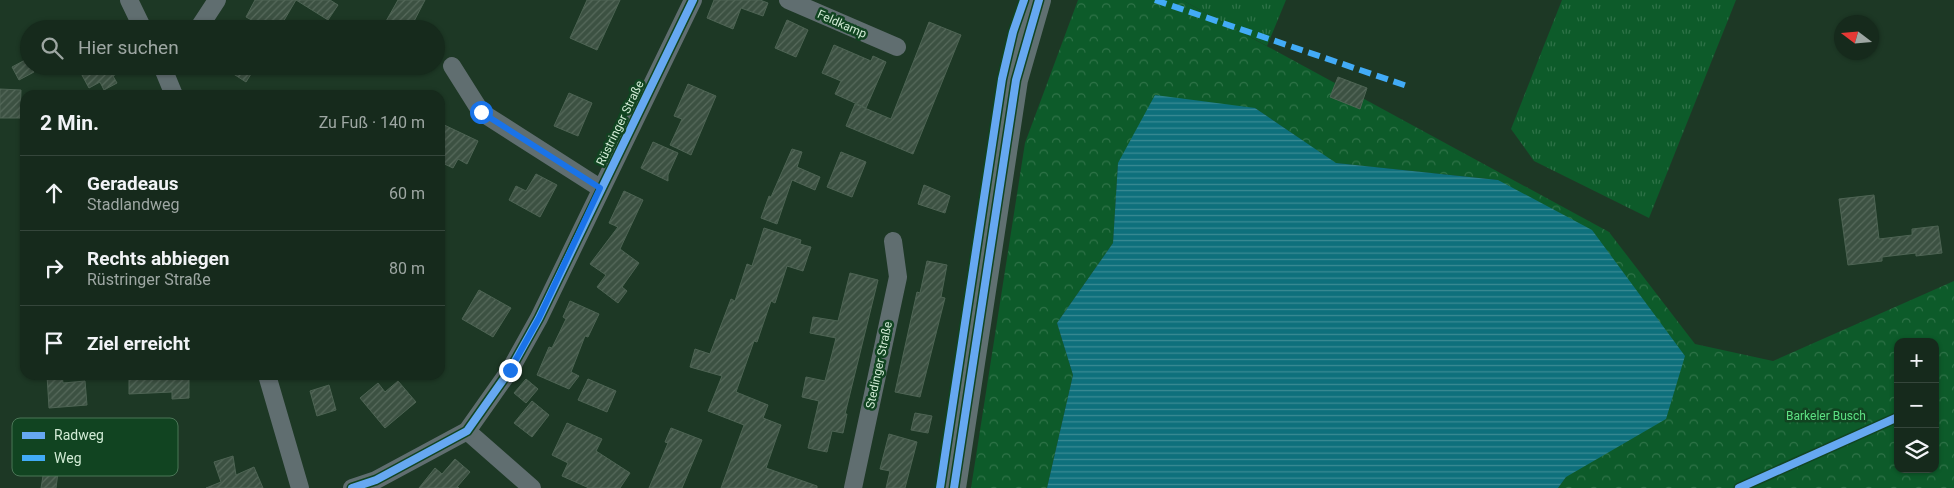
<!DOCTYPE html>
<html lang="de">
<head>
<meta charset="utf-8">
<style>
  :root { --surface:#162a1c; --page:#1f3225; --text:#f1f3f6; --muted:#9ea7a3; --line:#35463b }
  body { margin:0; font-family:Roboto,sans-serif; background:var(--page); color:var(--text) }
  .controls { position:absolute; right:15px; bottom:15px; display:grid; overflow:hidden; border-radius:10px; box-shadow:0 1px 4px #0004 }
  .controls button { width:45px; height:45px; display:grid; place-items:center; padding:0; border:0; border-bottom:1px solid var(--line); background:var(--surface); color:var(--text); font:25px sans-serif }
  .compass { position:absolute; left:1834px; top:15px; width:45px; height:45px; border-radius:50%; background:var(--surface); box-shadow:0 1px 4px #0004; rotate:286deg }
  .stop { position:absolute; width:15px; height:15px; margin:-11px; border:4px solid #1a73e8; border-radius:50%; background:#fff }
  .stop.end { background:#1a73e8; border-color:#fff; box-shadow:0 1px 5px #0008 }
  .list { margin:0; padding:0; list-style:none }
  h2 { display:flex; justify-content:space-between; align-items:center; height:65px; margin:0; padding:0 20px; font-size:21px }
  h2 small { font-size:16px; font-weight:400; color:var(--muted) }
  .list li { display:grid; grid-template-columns:32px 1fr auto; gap:15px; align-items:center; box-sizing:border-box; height:75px; padding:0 20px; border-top:1px solid var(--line) }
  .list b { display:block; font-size:19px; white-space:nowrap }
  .list p { margin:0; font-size:16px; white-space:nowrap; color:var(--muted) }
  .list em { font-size:16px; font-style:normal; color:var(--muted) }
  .icon { flex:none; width:28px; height:28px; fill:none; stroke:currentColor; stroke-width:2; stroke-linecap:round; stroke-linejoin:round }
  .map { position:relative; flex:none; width:1954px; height:488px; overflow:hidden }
  .search { position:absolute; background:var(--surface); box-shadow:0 1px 4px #0004; left:20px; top:20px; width:425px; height:55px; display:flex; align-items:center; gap:12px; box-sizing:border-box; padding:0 18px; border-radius:28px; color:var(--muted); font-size:19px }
  .panel { position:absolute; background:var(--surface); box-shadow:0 1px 4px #0004; left:20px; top:90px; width:425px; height:290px; border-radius:15px }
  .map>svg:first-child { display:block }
  .grass { fill:url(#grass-tufts) }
  .forest { fill:url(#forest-crowns); fill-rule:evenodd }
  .water { fill:url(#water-rules) }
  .building { fill:url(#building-hatch); stroke:#4e6454 }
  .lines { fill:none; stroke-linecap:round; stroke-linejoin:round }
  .street { stroke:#606e70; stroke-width:18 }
  .secondary { stroke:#607071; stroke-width:24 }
  .quiet { stroke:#42abf6; stroke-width:6; stroke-dasharray:12 6; stroke-linecap:butt }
  .cycleway-casing { stroke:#114421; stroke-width:11 }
  .cycleway { stroke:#66a8f1; stroke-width:8 }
  .route { stroke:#1a73e8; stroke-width:6 }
  .labels { text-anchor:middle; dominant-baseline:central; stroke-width:5; stroke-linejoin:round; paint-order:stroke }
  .street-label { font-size:12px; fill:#d1ebd5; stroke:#114421 }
  .park-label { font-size:12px; fill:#5de082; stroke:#114421 }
  .key { fill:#114421; stroke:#4b7657; stroke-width:1 }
  .key-label { font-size:14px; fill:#d1ebd5 }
</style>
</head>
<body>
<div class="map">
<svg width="1954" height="488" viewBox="0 0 1954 488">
  <defs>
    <pattern id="grass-tufts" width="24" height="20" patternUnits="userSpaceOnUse" patternTransform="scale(1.25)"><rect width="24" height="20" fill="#0d5b2a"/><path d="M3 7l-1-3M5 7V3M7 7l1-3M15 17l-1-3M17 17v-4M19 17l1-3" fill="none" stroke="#2f7348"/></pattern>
    <pattern id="forest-crowns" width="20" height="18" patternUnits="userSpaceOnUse" patternTransform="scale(1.25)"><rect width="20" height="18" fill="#0d5b2a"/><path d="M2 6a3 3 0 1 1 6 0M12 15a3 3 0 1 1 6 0" fill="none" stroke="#2f7348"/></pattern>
    <pattern id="water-rules" width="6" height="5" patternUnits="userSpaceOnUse" patternTransform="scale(1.25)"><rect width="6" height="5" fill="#0e707c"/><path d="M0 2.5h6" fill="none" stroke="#3b8b94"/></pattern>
    <pattern id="building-hatch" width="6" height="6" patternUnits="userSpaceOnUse" patternTransform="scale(1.25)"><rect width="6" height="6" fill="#3c5142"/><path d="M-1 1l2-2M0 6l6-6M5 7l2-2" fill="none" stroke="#576a5c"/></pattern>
  </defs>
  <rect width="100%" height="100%" fill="#1d3825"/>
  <g class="grass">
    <path d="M 1182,0 L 1286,0 L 1267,46 Z"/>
    <path d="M 1562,0 L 1736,0 L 1649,218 L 1534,161 L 1511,129 Z"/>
  </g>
  <path class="forest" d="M 1078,0 L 1182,0 L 1609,232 L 1695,344 L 1773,361 L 1954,281 L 1954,488 L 1558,488 L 1566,477 L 1498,180 L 1335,163 L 1255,108 L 1118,163 L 1113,243 L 1057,323 L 1073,375 L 1047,488 L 971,488 L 1025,143 ZM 1898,342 L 1935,342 L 1935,469 L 1898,469 Z"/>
  <path class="water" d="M 1155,95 L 1255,108 L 1336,163 L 1498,180 L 1592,230 L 1685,356 L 1666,419 L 1566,477 L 1558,488 L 1047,488 L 1073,375 L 1057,323 L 1113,243 L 1118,163 Z"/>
  <g class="building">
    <path d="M 255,0 L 330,0 L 338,5 L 328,20 L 296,0 L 279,29 L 268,29 L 246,17 Z"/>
    <path d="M 398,0 L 425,0 L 410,29 L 386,29 L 388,25 L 385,23 Z"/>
    <path d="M 587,0 L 620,0 L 597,50 L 570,38 Z"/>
    <path d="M 714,0 L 760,0 L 768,3 L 763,16 L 741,8 L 733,29 L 707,18 Z"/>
    <path d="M 787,20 L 808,30 L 796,57 L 775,48 Z"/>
    <path d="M 929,22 L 961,35 L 913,154 L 846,126 L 855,104 L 891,119 Z"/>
    <path d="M 834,45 L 871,61 L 873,56 L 886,62 L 866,108 L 835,94 L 841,81 L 822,73 Z"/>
    <path d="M 27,59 L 29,66 L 34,72 L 19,80 L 12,67 Z"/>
    <path d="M 77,66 L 130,66 L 113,76 L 117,83 L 104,90 L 100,82 L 89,88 Z"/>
    <path d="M 221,66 L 256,66 L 246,82 Z"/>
    <path d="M 1338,77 L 1367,88 L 1360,109 L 1330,97 Z"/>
    <path d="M 688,84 L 716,96 L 691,155 L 670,145 L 682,119 L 674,116 Z"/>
    <path d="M 0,89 L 21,90 L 20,118 L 0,118 Z"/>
    <path d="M 569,93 L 592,103 L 578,136 L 554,126 Z"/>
    <path d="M 440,123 L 478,141 L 467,164 L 458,159 L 453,168 L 440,162 Z"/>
    <path d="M 653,142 L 678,153 L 668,175 L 668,181 L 641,168 Z"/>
    <path d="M 792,149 L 802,152 L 797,167 L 820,177 L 815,190 L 792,180 L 777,224 L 761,218 L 769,196 L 771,197 Z"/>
    <path d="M 841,152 L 866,162 L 852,197 L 827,187 Z"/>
    <path d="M 536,174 L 557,185 L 540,217 L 509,200 L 516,186 L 526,191 Z"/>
    <path d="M 924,185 L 950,196 L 945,213 L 918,204 Z"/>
    <path d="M 624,191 L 643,200 L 620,249 L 639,263 L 622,287 L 627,291 L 618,303 L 597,287 L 606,275 L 590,264 L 618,227 L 609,223 Z"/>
    <path d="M 1874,195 L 1879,239 L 1912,235 L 1912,229 L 1938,226 L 1942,253 L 1916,256 L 1916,253 L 1882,257 L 1882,261 L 1848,265 L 1839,199 Z"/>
    <path d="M 764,228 L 801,240 L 800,244 L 811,247 L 803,271 L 787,266 L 775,303 L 771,301 L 757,342 L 754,341 L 736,392 L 768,405 L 763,418 L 781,425 L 766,468 L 817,486 L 817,488 L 721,488 L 744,425 L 708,411 L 722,376 L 690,367 L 695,349 L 710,354 L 731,299 L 735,301 L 747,264 L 752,266 Z"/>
    <path d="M 927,261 L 947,265 L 941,297 L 945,298 L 920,397 L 895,392 L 917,292 L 920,293 Z"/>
    <path d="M 850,273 L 878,280 L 845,414 L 847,414 L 843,433 L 832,431 L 827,452 L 808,448 L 819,401 L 802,397 L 806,377 L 825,381 L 836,338 L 810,333 L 813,317 L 838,321 Z"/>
    <path d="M 479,290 L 511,308 L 493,337 L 462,319 Z"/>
    <path d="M 570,301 L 599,314 L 588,337 L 585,336 L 571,372 L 579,376 L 569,389 L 537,375 L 549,347 L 552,348 L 566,319 L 563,317 Z"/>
    <path d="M 47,375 L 62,375 L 63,383 L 85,381 L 87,405 L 49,408 Z"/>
    <path d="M 129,375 L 189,375 L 189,398 L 172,399 L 172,392 L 129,394 Z"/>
    <path d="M 526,379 L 538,389 L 526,403 L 514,393 Z"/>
    <path d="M 588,379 L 616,391 L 607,412 L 578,400 Z"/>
    <path d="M 398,381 L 416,402 L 385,428 L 360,398 L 378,383 L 385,392 Z"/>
    <path d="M 329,385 L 336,410 L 317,416 L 310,391 Z"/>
    <path d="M 532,401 L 549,415 L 532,437 L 514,423 Z"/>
    <path d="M 915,413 L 932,416 L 928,433 L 911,430 Z"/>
    <path d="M 567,423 L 602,439 L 596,451 L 630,473 L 620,488 L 589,488 L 562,476 L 568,463 L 552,455 Z"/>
    <path d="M 671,428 L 702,440 L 682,488 L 649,488 L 668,443 L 665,442 Z"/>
    <path d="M 889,434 L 917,442 L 905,488 L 886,488 L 890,471 L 880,469 Z"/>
    <path d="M 233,456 L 236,475 L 254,467 L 263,488 L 206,488 L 221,482 L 214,462 Z"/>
    <path d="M 455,459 L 470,472 L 457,487 L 459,488 L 419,488 L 435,468 L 442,474 Z"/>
    <path d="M 44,470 L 58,472 L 56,488 L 41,488 Z"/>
  </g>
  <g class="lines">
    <g class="street">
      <path d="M 129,0 L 143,29"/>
      <path d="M 788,0 L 897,47"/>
      <path d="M 198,29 L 217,0"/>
      <path d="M 162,66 L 174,95"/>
      <path d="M 452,66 L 481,112 L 600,188"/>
      <path d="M 267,375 L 300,488"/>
      <path d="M 467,431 L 532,488"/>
      <path d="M 352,488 L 376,480 L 467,431 L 510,370 L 539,318 L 693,0"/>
      <path d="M 853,488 L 898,277 L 893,241"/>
    </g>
    <path class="secondary" d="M 954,488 L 1016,80 L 1039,0"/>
    <path class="quiet" d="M 1155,0 L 1407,86"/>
    <defs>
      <g id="cycleway">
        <path d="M 352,488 L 376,480 L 467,431 L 510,370 L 539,318 L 693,0"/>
        <path d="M 940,488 L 1002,79 L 1013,32 L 1024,0"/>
        <path d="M 954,488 L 1016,80 L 1039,0"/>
        <path d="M 1739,488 L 1898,417"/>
      </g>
    </defs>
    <use href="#cycleway" class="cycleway-casing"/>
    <use href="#cycleway" class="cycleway"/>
  </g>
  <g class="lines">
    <path class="route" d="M 481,112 L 600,188 L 539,318 L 510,370"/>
  </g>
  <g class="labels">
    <g class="street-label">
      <text transform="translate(842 24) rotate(24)">Feldkamp</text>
      <text transform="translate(620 123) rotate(-64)">Rüstringer Straße</text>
      <text transform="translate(879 365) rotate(-78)">Stedinger Straße</text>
    </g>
    <g class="park-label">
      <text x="1826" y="416">Barkeler Busch</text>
    </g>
  </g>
  <rect x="12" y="418" width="166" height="58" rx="8" class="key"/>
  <rect x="22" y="432" width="23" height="7" fill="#66a8f1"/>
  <rect x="22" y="455" width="23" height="6" fill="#42abf6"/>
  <g class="key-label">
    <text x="54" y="440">Radweg</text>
    <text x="54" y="463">Weg</text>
  </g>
</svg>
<div class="controls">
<button>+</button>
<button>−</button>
<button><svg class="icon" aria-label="layers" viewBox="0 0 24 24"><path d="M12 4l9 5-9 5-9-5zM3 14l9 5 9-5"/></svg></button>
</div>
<svg class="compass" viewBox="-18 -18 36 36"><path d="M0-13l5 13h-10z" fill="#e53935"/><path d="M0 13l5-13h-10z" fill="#9ea7a3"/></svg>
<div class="stop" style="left:481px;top:112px"></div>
<div class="stop end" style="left:510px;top:370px"></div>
<div class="search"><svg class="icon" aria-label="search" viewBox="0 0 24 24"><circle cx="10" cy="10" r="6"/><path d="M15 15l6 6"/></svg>Hier suchen</div>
<section class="panel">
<h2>2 Min.<small>Zu Fuß · 140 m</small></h2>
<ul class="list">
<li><svg class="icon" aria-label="ahead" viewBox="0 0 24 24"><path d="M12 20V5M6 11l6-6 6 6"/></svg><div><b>Geradeaus</b><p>Stadlandweg</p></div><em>60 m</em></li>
<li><svg class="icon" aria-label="right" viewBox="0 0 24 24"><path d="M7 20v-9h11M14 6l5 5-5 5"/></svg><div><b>Rechts abbiegen</b><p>Rüstringer Straße</p></div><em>80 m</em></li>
<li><svg class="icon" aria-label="arrive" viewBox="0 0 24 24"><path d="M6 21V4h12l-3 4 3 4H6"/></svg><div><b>Ziel erreicht</b></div></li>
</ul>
</section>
</div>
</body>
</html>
